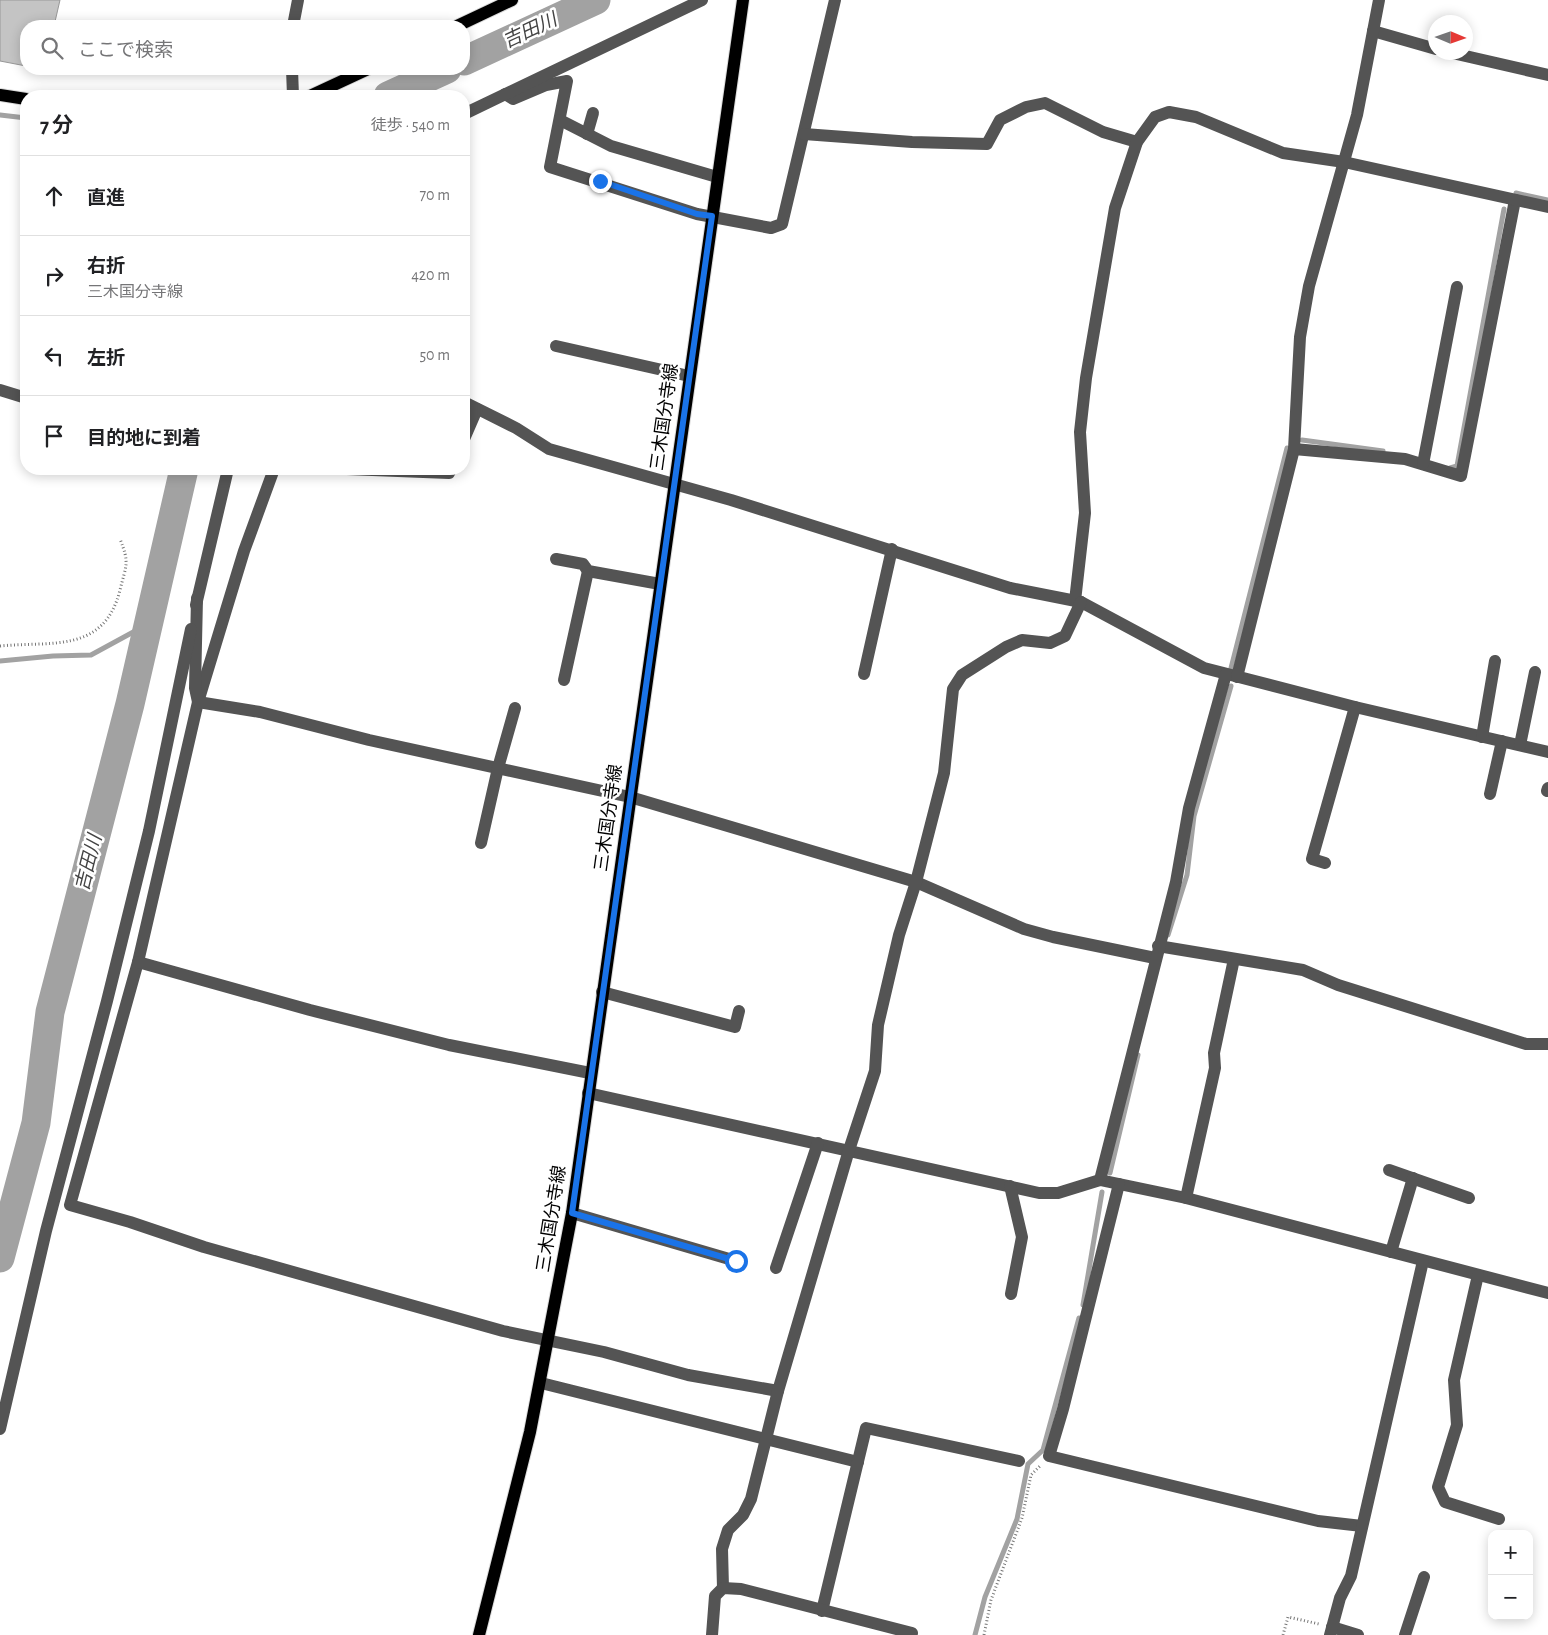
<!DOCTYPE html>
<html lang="ja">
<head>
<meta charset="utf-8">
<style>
  :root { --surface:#fff; --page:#f6f6f6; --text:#202124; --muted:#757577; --line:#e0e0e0 }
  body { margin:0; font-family:"Alegreya Sans","Noto Sans JP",sans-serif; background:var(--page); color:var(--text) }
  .controls { position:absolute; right:15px; bottom:15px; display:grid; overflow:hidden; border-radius:10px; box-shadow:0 2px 12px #0003 }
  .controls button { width:45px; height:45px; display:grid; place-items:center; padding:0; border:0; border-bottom:1px solid var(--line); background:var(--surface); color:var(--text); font:25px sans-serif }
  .compass { position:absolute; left:1428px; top:15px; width:45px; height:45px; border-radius:50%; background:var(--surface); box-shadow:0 2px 12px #0003; rotate:92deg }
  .stop { position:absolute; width:15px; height:15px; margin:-11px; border:4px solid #1a73e8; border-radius:50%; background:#fff }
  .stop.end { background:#1a73e8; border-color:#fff; box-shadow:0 1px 5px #0008 }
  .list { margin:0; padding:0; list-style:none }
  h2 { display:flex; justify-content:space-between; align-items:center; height:65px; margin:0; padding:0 20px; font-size:21px }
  h2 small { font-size:16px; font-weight:400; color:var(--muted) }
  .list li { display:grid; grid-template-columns:32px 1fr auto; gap:15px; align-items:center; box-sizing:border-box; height:80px; padding:0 20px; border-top:1px solid var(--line) }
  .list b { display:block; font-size:19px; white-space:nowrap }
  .list p { margin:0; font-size:16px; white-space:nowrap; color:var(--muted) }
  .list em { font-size:16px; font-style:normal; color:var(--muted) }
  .icon { flex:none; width:28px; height:28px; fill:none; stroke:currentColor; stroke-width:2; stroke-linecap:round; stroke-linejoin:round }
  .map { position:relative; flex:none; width:1548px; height:1635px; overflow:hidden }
  .search { position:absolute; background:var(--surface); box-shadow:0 2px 12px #0003; left:20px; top:20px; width:450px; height:55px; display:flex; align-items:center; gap:12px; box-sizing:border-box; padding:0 18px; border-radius:20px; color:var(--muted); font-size:19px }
  .panel { position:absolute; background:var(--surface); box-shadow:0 2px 12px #0003; left:20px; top:90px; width:450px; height:385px; border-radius:20px }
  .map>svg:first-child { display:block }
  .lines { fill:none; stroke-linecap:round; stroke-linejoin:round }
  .stream { stroke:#a2a2a2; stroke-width:5 }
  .river { stroke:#a2a2a2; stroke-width:29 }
  .building { fill:#c4c4c4; stroke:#989898 }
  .major-casing { stroke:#dbdbdb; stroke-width:14 }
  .path { stroke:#767676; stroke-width:3; stroke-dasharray:1 2.5; stroke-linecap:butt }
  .minor { stroke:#545454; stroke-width:12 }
  .major { stroke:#000; stroke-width:12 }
  .route { stroke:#1a73e8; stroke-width:6 }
  .labels { text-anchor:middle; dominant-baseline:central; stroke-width:5; stroke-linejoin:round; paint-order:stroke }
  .street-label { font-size:18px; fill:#000; stroke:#fff }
  .water-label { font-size:19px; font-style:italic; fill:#434343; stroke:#fff }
</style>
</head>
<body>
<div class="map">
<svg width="1548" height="1635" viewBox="0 0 1548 1635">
  <rect width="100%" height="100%" fill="#fff"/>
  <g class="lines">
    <g class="stream">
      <path d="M 0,115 L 26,118"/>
      <path d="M 1516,193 L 1548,200"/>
      <path d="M 1302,440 L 1383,451"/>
      <path d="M 1450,468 L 1457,466 L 1504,209"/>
      <path d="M 0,661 L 53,656 L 91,655 L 148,624"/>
      <path d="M 1231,668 L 1287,448"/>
      <path d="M 1168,935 L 1187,875 L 1194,816 L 1231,686"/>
      <path d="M 1110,1173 L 1138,1055"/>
      <path d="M 1083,1305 L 1102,1192"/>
      <path d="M 975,1635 L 985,1597 L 1017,1519 L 1028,1464 L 1043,1450 L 1079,1318"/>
    </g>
    <g class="river">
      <path d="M 464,61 L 596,0"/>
      <path d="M 388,96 L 447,69"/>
      <path d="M 0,1258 L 36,1123 L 50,1012 L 130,704 L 184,469"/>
    </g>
  </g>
  <path class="building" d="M 0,0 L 60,0 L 54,26 L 26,26 L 26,66 L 0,61 Z"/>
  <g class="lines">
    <defs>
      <g id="major">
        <path d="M 457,26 L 512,0"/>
        <path d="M 0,95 L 26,99"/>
        <path d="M 310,96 L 368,69"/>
        <path d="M 479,1635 L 530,1432 L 572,1213 L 743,0"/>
      </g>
    </defs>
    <use href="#major" class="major-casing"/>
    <g class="path">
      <path d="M 0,646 C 51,641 104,654 120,590 C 126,565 130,564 120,539"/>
      <path d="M 984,1635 L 991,1600 L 1022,1518 L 1031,1475 L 1040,1466"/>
      <path d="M 1283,1635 L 1288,1617 L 1319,1624"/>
    </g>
    <g class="minor">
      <path d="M 293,26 L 298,0"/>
      <path d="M 1373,31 L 1436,49"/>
      <path d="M 1448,52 L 1548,75"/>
      <path d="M 292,69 L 293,96"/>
      <path d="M 505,94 L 513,99 L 546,85 L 567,81 L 550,167 L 697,214 L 771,228 L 782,224 L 835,0"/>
      <path d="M 464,114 L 702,0"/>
      <path d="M 560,120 L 611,146 L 717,177"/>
      <path d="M 587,134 L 593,113"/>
      <path d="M 804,134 L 912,142 L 987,144 L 1000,120 L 1026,107 L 1045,103 L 1103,132 L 1137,142"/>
      <path d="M 556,346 L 689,376"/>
      <path d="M 0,390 L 26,398"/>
      <path d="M 464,402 L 516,428 L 549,449 L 731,500 L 1010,588 L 1081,602 L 1204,668 L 1355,707 L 1548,752"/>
      <path d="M 464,439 L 477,409"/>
      <path d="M 1294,449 L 1405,459 L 1461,476 L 1515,200"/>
      <path d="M 1423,464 L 1457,287"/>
      <path d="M 274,469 L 244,551 L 198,702 L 138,962 L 70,1205 L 130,1222 L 204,1247 L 503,1331 L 604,1352 L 688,1375 L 778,1391"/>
      <path d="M 347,469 L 449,473 L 451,469"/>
      <path d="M 556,559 L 583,564 L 588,571 L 660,584"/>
      <path d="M 197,598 L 195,688 L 198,702 L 260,712 L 369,740 L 630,797 L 916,882 L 1024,929 L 1053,937 L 1155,958"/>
      <path d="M 1075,601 L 1085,513 L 1080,432 L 1086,378 L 1115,208 L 1137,142 L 1155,117 L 1169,112 L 1196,117 L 1283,153 L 1344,162 L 1548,207"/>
      <path d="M 196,605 L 228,469"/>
      <path d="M 864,674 L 892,549"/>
      <path d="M 1237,677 L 1294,449 L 1300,337 L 1309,286 L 1357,115 L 1379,0"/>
      <path d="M 564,680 L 588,571"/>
      <path d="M 1482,737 L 1495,661"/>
      <path d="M 1520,745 L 1535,672"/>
      <path d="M 1547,791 L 1548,788"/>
      <path d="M 1490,794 L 1502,741"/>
      <path d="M 481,843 L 498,768 L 515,708"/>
      <path d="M 1325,863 L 1312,859 L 1355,707"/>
      <path d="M 1158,946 L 1303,970 L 1338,985 L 1526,1044 L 1548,1044"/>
      <path d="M 138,962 L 310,1010 L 449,1045 L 590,1073"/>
      <path d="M 602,992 L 735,1027 L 739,1011"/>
      <path d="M 588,1093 L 1039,1193 L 1058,1193 L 1100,1180 L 1186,1198 L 1548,1293"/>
      <path d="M 1389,1170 L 1469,1198"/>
      <path d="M 1100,1180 L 1176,882 L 1189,808 L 1226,674"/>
      <path d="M 1119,1184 L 1063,1409 L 1049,1456 L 1318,1521 L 1362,1526"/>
      <path d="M 1010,1186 L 1022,1237 L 1011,1294"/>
      <path d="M 1186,1198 L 1215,1068 L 1214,1053 L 1234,959"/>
      <path d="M 572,1213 L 736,1261"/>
      <path d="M 1391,1252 L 1413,1178"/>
      <path d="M 776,1268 L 818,1143"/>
      <path d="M 1478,1275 L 1454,1380 L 1457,1425 L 1438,1487 L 1445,1502 L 1499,1519"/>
      <path d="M 541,1383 L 858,1462"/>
      <path d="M 0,1429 L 46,1231 L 107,1001 L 149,831 L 191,629"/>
      <path d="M 723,1588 L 722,1549 L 728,1530 L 743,1515 L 751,1499 L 778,1391 L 849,1150 L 875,1071 L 878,1025 L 899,935 L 916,882 L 944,773 L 953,689 L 962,675 L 1006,647 L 1022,640 L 1050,643 L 1065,636 L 1081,602"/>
      <path d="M 822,1611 L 866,1428 L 1019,1461"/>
      <path d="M 1332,1627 L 1358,1635"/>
      <path d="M 712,1635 L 715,1596 L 723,1588 L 741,1589 L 912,1633"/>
      <path d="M 1330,1635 L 1340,1598 L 1351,1576 L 1423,1261"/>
      <path d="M 1405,1635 L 1424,1577"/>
    </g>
    <use href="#major" class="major"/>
  </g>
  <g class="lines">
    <path class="route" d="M 600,181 L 697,214 L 712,216 L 572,1213 L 736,1261"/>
  </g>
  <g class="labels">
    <g class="street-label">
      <text transform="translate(665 417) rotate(-82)">三木国分寺線</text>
      <text transform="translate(609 818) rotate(-82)">三木国分寺線</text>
      <text transform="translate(552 1219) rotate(-81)">三木国分寺線</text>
    </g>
    <g class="water-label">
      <text transform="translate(530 31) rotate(-25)">吉田川</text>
      <text transform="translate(89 863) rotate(-76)">吉田川</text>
    </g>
  </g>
</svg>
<div class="controls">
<button>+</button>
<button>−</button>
</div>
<svg class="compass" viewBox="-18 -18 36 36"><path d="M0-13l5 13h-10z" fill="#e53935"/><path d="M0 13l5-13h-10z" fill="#757577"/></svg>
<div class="stop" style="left:736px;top:1261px"></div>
<div class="stop end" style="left:600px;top:181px"></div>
<div class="search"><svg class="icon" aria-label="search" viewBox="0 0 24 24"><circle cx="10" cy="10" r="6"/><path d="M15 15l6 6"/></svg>ここで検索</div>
<section class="panel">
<h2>7 分<small>徒歩 · 540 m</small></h2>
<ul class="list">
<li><svg class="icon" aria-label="ahead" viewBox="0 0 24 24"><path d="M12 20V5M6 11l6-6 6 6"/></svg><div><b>直進</b></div><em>70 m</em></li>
<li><svg class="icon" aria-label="right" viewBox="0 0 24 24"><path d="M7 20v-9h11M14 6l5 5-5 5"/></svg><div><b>右折</b><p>三木国分寺線</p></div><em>420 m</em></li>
<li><svg class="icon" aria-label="left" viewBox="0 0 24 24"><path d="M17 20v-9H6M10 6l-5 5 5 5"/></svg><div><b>左折</b></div><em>50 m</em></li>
<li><svg class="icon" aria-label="arrive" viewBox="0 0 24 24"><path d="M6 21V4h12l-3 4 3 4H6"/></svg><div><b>目的地に到着</b></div></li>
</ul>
</section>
</div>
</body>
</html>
